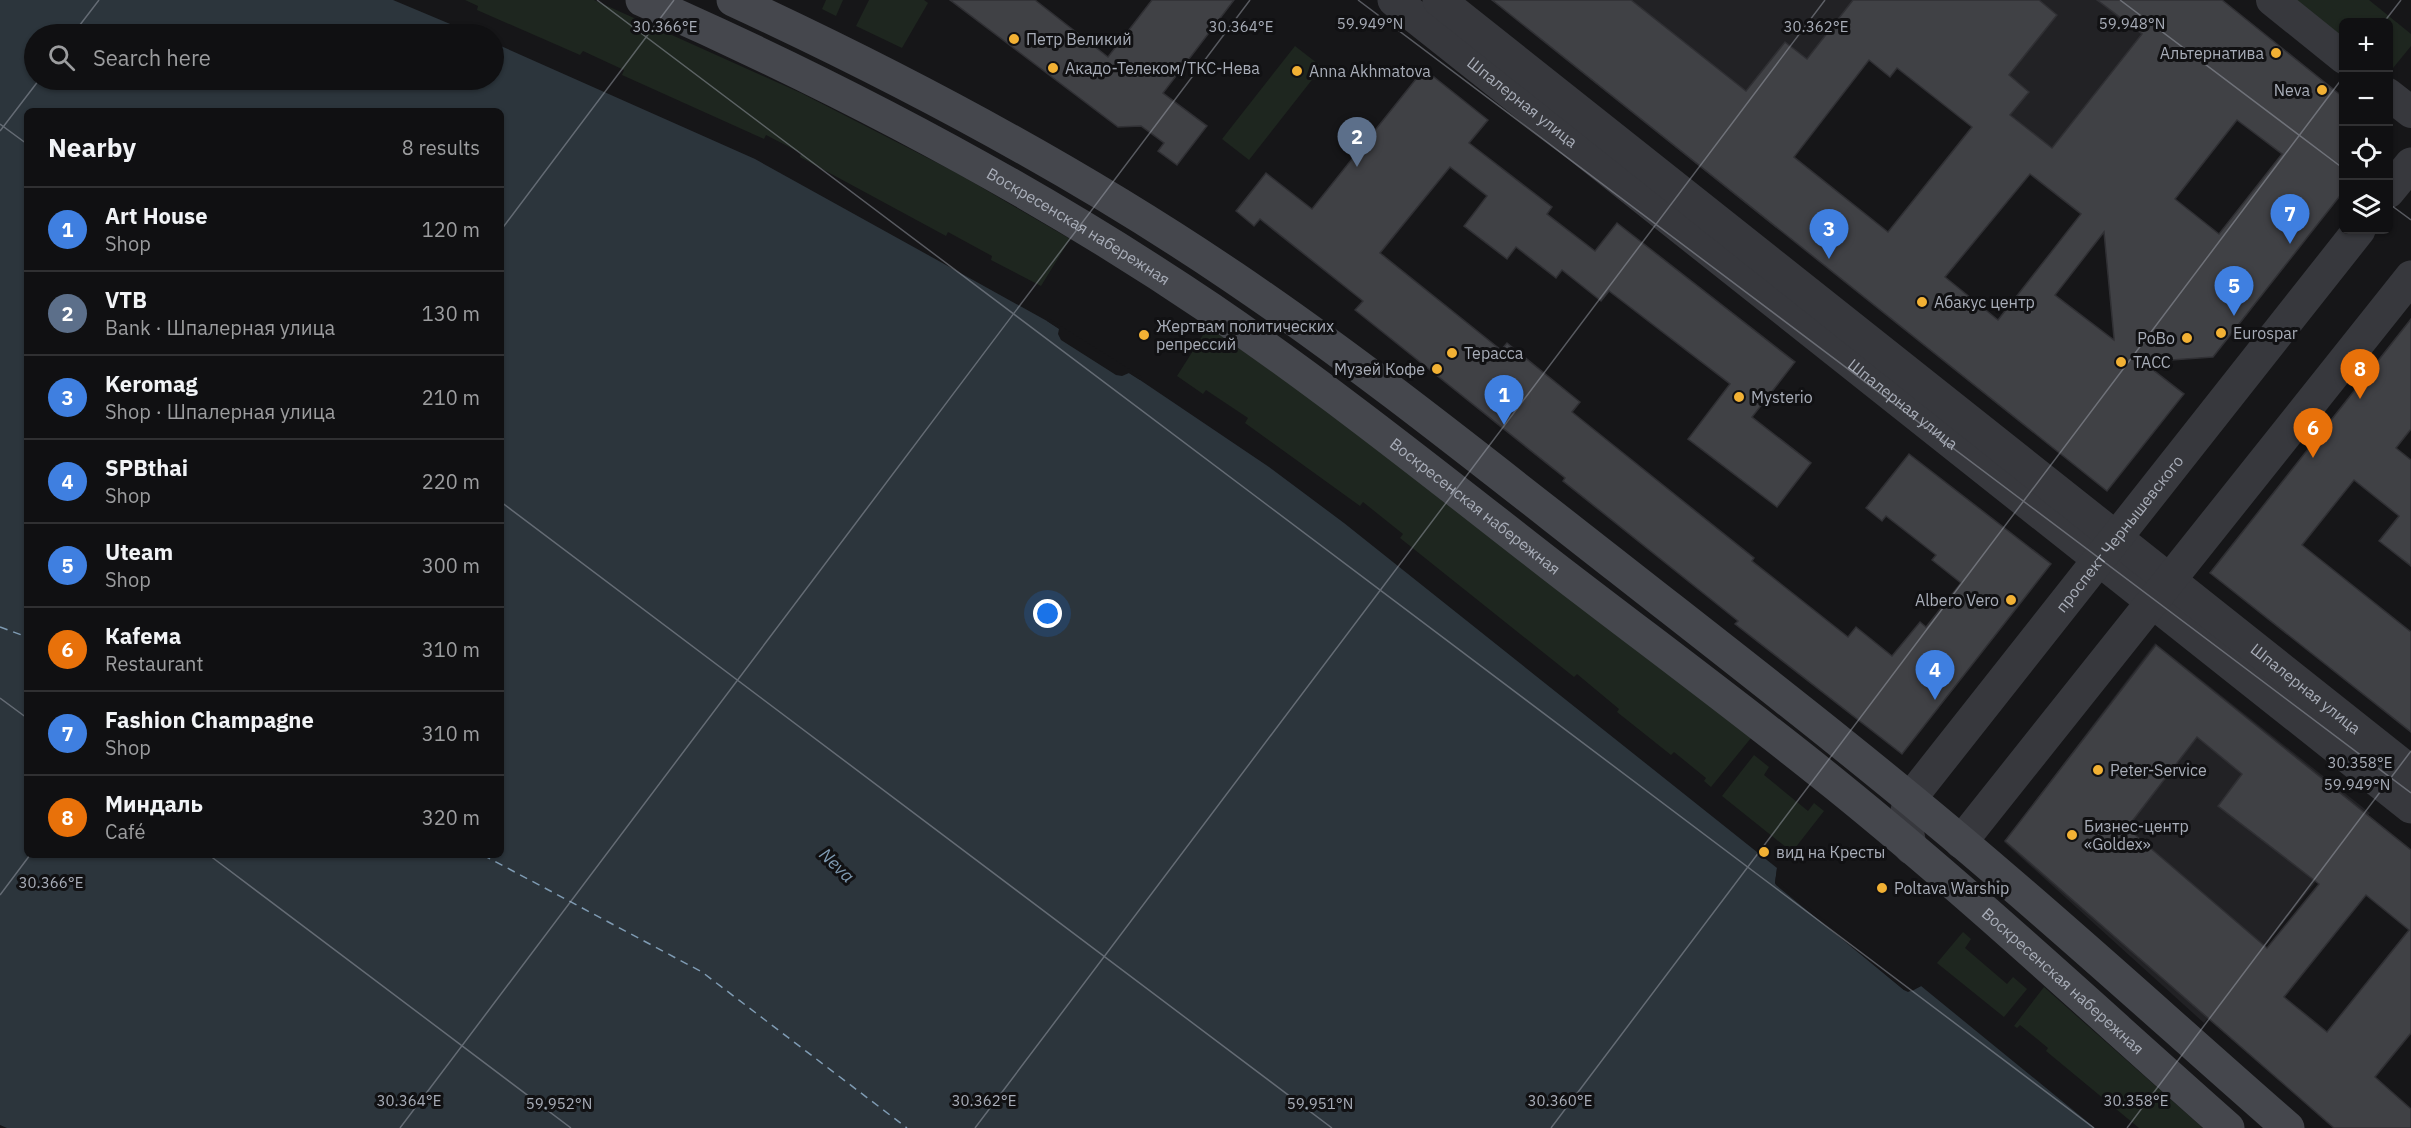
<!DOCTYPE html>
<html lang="en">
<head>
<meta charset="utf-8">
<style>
  :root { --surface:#101012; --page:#19191b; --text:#f1f3f6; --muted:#9c9d9f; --line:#303032; --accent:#2563eb }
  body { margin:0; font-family:"IBM Plex Sans",sans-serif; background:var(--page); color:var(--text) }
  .controls { position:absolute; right:18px; top:18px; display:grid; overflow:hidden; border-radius:9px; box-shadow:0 2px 4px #0004 }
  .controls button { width:54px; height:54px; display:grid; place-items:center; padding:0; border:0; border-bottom:2px solid var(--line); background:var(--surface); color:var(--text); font:30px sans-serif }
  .you { position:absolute; left:1048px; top:614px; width:21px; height:21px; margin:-15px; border:4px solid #fff; border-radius:50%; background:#1a73e8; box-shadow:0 0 0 9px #1a73e833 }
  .badge { display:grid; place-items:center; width:39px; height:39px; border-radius:50%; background:var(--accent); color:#fff; font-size:20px; font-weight:700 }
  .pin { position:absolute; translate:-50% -50px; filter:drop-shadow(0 2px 3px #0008) }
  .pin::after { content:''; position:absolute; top:32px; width:21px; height:18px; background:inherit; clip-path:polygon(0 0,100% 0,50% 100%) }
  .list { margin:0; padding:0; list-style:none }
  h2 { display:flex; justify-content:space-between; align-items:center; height:78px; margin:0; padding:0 24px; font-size:26px }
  h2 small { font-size:20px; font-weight:400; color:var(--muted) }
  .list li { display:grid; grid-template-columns:39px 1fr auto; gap:18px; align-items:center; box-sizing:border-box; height:84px; padding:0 24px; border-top:2px solid var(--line) }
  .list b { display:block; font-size:22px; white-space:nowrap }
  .list p { margin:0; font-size:20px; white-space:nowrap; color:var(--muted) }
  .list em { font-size:20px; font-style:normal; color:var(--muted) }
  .icon { flex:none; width:33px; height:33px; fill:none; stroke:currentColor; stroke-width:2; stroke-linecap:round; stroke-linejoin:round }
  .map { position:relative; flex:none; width:2411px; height:1128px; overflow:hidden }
  .search { position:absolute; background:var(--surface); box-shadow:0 2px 4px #0004; left:24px; top:24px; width:480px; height:66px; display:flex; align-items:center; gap:15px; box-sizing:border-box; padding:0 21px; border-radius:33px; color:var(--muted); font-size:22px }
  .panel { position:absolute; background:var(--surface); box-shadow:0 2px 4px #0004; left:24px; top:108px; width:480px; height:750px; border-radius:9px }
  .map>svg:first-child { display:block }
  .built { fill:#222225 }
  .green { fill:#1e261f }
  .water { fill:#2c353c; fill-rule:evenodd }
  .pier { fill:#161618 }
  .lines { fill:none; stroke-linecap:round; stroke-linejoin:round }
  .ferry { stroke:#7f9bb3; stroke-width:1.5; stroke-dasharray:8 6; stroke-linecap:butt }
  .building { fill:#404145; stroke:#303034; stroke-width:1.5; fill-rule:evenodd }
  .minor { stroke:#37383d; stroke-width:32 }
  .tertiary { stroke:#37383d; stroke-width:33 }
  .secondary { stroke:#45474d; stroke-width:33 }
  .ticks { fill:none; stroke:#a8adb8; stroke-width:1.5; stroke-opacity:0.45 }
  .poi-dot { fill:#f2b134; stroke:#111113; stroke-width:2 }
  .labels { text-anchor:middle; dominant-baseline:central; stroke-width:6; stroke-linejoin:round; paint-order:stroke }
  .poi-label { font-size:16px; fill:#a8adb8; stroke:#111113; text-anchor:start }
  .street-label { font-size:16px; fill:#a8adb8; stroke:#111113 }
  .water-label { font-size:18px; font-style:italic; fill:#7f9bb3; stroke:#111113 }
  .ticks-label { font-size:15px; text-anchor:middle; fill:#a8adb8; stroke:#111113; stroke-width:6; stroke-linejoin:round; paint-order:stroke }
</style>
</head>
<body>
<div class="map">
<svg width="2411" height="1128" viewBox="0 0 2411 1128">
  <rect width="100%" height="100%" fill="#161618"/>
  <g class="built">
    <path d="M 1492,0 L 2222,0 L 2259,29 L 2120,203 L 1897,24 L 1785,168 L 1808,187 L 1776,228 Z"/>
    <path d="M 2155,643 L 2370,813 L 2204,1023 L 2004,842 Z"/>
  </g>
  <g class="green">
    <path d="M 465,0 L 594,0 L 801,93 L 957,173 L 1070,239 L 1041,286 L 991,260 L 992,256 L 948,232 L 946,236 L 800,157 L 801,153 L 766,135 L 764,139 L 622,75 L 624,70 L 583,51 L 580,55 L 477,10 L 478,6 Z"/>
    <path d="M 826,0 L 843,0 L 836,16 L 822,9 Z"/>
    <path d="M 869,0 L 924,0 L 928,3 L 902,48 L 856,26 Z"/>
    <path d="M 2290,0 L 2369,0 L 2411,34 L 2411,46 L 2389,73 L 2388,22 L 2344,22 L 2343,43 Z"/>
    <path d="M 1295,46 L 1322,67 L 1249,160 L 1222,139 Z"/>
    <path d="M 1208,327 L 1304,393 L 1751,738 L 1711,787 L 1704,781 L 1706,778 L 1674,752 L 1671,755 L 1617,712 L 1619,709 L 1577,674 L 1574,677 L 1400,538 L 1403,534 L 1363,502 L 1360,506 L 1245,423 L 1248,418 L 1206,390 L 1203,394 L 1177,376 Z"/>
    <path d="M 1754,755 L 1769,767 L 1764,775 L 1808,811 L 1814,803 L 1824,811 L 1792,852 L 1722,796 Z"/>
    <path d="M 1963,932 L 1971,939 L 1965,948 L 2007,984 L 2013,977 L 2027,989 L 2004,1017 L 1937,963 Z"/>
    <path d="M 2044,987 L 2203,1128 L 2139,1128 L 2046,1051 L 2048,1048 L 2020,1025 L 2017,1028 L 2014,1026 Z"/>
  </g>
  <path class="water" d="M 0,0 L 393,0 L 474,34 L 34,34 L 34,80 L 494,80 L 494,43 L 755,159 L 1047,321 L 1140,380 L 1269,467 L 1344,523 L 1777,868 L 1775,883 L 1904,990 L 1912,991 L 1921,986 L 2095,1128 L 7,1128 L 0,1125 ZM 27,111 L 501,111 L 501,855 L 27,855 Z"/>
  <g class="pier">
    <path d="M 1048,318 L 1142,377 L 1140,380 L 1129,373 L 1122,376 L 1116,375 L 1061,340 L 1058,334 L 1059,329 L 1047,321 Z"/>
    <path d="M 1777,868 L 1779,871 L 1779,883 L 1906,987 L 1908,989 L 1919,984 L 1921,986 L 1908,992 L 1904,990 L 1776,885 L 1775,883 Z"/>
  </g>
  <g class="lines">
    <g class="ferry">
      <path d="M 0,627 L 27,637"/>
      <path d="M 483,855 L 702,972 L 907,1128"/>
    </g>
  </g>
  <g class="building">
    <path d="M 950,0 L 1035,0 L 1108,57 L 1152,0 L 1234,0 L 1163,93 L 1207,126 L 1177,165 L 1158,151 L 1164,143 L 1141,126 L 1118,127 Z"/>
    <path d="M 1492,0 L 1631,0 L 1746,91 L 1785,42 L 1807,59 L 1853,0 L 2039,0 L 2057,15 L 2009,75 L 2029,92 L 2010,115 L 2052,148 L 2142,34 L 2097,0 L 2222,0 L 2343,97 L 2343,192 L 2213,357 L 2143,362 L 2184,394 L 2107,491 ZM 1869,60 L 1890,77 L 1897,68 L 1972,127 L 1888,232 L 1794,157 ZM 2237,120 L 2282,154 L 2219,234 L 2175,199 ZM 2030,174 L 2081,214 L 1998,320 L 1945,277 ZM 2104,232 L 2114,338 L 2114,340 L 2055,295 Z"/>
    <path d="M 1424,69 L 1488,120 L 1469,143 L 1552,207 L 1547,214 L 1595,251 L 1617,223 L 1795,362 L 1752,417 L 1811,463 L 1777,507 L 1688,439 L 1730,384 L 1609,291 L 1601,301 L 1562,270 L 1556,278 L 1516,247 L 1507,259 L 1464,226 L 1487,196 L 1450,167 L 1380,253 L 1501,350 L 1507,343 L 1580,402 L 1572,412 L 1754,558 L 1752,561 L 1848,637 L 1856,627 L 1892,656 L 1920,622 L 1926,627 L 1961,583 L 1932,560 L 1936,555 L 1886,516 L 1882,521 L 1866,508 L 1909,454 L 2051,564 L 1902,754 L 1735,624 L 1738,621 L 1563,481 L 1565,478 L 1355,310 L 1363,301 L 1260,219 L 1254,226 L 1236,211 L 1266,173 L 1312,209 Z"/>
    <path d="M 2411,319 L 2411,429 L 2396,448 L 2411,460 L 2411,566 L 2379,541 L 2399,516 L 2354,480 L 2302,545 L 2411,632 L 2411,732 L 2210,573 Z"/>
    <path d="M 2156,645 L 2411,850 L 2411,1033 L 2375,1077 L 2411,1109 L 2411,1128 L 2334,1128 L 2005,841 ZM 2197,737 L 2242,774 L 2218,806 L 2319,884 L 2267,948 L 2127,828 ZM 2366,895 L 2409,930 L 2327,1032 L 2284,997 Z"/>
  </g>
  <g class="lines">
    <g class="minor">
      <path d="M 2272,0 L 2344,58"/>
      <path d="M 2388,94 L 2411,112"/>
    </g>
    <g class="tertiary">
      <path id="s1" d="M 1394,0 L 2411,807"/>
      <path id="s2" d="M 1439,0 L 2411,772"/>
      <path d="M 2388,192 L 2411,164"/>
      <path d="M 1961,842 L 2411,277"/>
      <path id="s3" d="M 1911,848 C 1906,831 1905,817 1909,800 L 2359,230"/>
    </g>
    <g class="secondary">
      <path id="s4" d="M 642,0 C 840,87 1032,188 1211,309 C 1333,392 1448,485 1564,575 C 1655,645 1747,713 1836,785 C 1971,894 2098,1013 2228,1128"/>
      <path d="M 733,0 C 906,80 1075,170 1233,277 C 1366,367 1492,469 1619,568 C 1749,670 1880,771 2004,878 C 2100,960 2193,1045 2288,1128"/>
    </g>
  </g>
  <path class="ticks" d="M 597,0 L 2094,1128M 1358,0 L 2411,793M 2120,0 L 2344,169M 2384,22 L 2401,0M 73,34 L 99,0M 0,124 L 27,144M 0,131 L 39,80M 2388,203 L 2411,220M 501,230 L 674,0M 501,502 L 1332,1128M 0,698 L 27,718M 209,855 L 571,1128M 0,895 L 30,855M 400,1128 L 1250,0M 975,1128 L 1825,0M 1551,1128 L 2344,76M 2127,1128 L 2411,751"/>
  <g class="poi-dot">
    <circle cx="1014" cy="39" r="6"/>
    <circle cx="2276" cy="53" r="6"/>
    <circle cx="1053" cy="68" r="6"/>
    <circle cx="1297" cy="71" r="6"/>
    <circle cx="2322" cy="90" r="6"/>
    <circle cx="1922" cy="302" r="6"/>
    <circle cx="2221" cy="333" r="6"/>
    <circle cx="1144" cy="335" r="6"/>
    <circle cx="2187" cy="338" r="6"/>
    <circle cx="1452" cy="353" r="6"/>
    <circle cx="2121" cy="362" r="6"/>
    <circle cx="1437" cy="369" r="6"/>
    <circle cx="1739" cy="397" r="6"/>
    <circle cx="2011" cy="600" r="6"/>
    <circle cx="2098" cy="770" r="6"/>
    <circle cx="2072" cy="835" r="6"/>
    <circle cx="1764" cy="852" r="6"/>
    <circle cx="1882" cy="888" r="6"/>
  </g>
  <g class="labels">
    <g class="poi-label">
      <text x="1026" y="39">Петр Великий</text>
      <text x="2264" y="53" text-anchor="end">Альтернатива</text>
      <text x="1065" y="68">Акадо-Телеком/ТКС-Нева</text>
      <text x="1309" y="71">Anna Akhmatova</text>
      <text x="2310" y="90" text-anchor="end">Neva</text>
      <text x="1934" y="302">Абакус центр</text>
      <text x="1156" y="326">Жертвам политических<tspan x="1156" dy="18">репрессий</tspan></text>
      <text x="2233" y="333">Eurospar</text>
      <text x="2175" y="338" text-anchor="end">PoBo</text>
      <text x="1464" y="353">Терасса</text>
      <text x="2133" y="362">ТАСС</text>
      <text x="1425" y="369" text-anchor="end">Музей Кофе</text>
      <text x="1751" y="397">Mysterio</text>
      <text x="1999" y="600" text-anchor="end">Albero Vero</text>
      <text x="2110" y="770">Peter-Service</text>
      <text x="2084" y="826">Бизнес-центр<tspan x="2084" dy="18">«Goldex»</tspan></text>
      <text x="1776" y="852">вид на Кресты</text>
      <text x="1894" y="888">Poltava Warship</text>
    </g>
    <g class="street-label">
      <text stroke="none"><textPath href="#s1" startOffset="164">Шпалерная улица</textPath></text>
      <text stroke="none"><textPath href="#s4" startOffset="492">Воскресенская набережная</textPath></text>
      <text stroke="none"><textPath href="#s1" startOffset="650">Шпалерная улица</textPath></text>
      <text stroke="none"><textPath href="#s4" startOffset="978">Воскресенская набережная</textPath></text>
      <text stroke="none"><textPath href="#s3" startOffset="388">проспект Чернышевского</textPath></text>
      <text stroke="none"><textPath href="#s2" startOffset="1107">Шпалерная улица</textPath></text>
      <text stroke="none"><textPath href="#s4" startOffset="1734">Воскресенская набережная</textPath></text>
    </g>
    <g class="water-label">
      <text transform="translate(837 865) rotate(44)">Neva</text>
    </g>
  </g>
  <g class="ticks-label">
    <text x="2132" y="29">59.948°N</text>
    <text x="1370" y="29">59.949°N</text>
    <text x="665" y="32">30.366°E</text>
    <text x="1241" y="32">30.364°E</text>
    <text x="1816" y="32">30.362°E</text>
    <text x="2360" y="768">30.358°E</text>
    <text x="2357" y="790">59.949°N</text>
    <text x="51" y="888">30.366°E</text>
    <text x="409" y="1106">30.364°E</text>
    <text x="984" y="1106">30.362°E</text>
    <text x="1560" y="1106">30.360°E</text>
    <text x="2136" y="1106">30.358°E</text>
    <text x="559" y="1109">59.952°N</text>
    <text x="1320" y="1109">59.951°N</text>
  </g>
</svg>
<div class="controls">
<button>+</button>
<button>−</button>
<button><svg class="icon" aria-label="locate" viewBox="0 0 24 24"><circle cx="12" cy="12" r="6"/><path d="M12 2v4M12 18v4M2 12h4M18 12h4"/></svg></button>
<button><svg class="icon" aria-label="layers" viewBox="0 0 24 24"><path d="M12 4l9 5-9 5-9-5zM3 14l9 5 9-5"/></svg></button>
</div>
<div class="you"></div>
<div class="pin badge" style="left:1504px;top:425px;background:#3f7fe0">1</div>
<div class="pin badge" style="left:1357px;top:167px;background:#5c6f8a">2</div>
<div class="pin badge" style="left:1829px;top:259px;background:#3f7fe0">3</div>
<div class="pin badge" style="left:1935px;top:700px;background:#3f7fe0">4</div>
<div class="pin badge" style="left:2234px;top:316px;background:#3f7fe0">5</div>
<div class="pin badge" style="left:2313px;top:458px;background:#e8710a">6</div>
<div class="pin badge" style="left:2290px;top:244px;background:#3f7fe0">7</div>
<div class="pin badge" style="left:2360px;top:399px;background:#e8710a">8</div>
<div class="search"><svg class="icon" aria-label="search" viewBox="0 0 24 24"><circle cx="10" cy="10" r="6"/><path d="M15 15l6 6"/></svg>Search here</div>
<section class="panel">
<h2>Nearby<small>8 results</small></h2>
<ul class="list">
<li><span class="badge" style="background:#3f7fe0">1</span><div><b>Art House</b><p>Shop</p></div><em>120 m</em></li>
<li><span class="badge" style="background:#5c6f8a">2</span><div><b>VTB</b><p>Bank · Шпалерная улица</p></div><em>130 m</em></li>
<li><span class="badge" style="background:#3f7fe0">3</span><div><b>Keromag</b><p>Shop · Шпалерная улица</p></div><em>210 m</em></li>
<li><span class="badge" style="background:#3f7fe0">4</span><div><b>SPBthai</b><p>Shop</p></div><em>220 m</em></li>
<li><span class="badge" style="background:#3f7fe0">5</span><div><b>Uteam</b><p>Shop</p></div><em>300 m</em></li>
<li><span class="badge" style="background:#e8710a">6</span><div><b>Каfема</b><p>Restaurant</p></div><em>310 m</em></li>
<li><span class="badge" style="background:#3f7fe0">7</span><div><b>Fashion Champagne</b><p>Shop</p></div><em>310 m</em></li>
<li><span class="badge" style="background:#e8710a">8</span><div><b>Миндаль</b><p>Café</p></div><em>320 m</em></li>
</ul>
</section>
</div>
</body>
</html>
